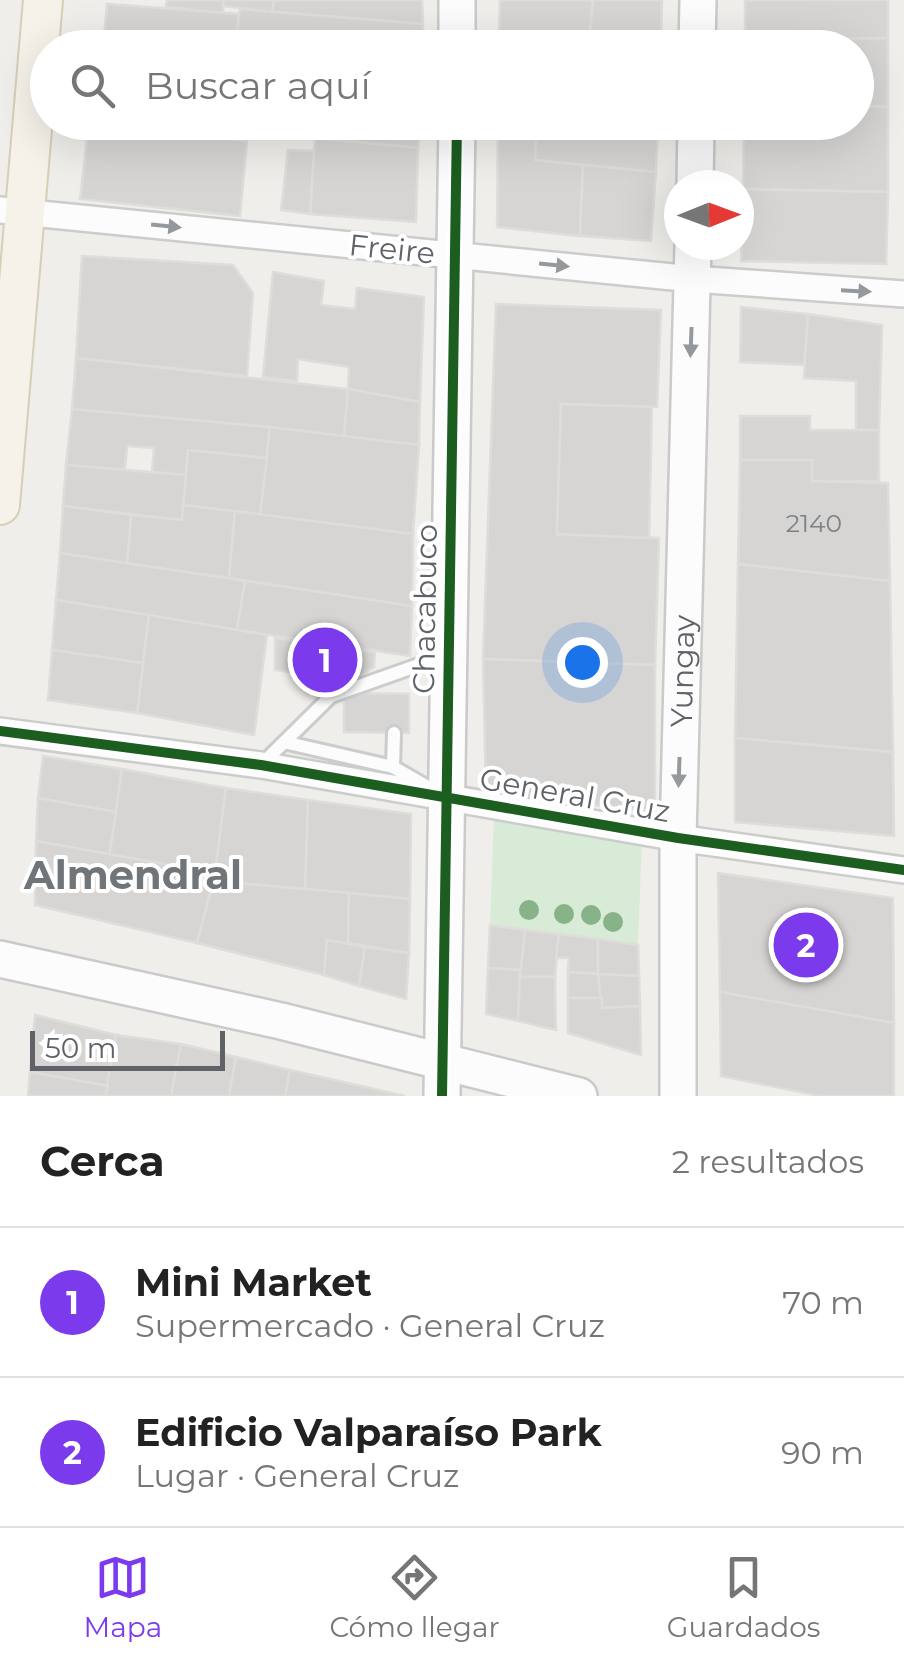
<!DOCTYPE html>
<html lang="es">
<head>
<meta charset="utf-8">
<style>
  :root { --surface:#fff; --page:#f6f6f6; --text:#222; --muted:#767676; --line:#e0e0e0; --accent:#7c3aed }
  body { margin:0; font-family:Montserrat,sans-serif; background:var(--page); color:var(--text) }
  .compass { position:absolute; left:664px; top:170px; width:90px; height:90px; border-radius:50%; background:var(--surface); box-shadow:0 10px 40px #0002; rotate:89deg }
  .scale { position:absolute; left:30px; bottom:25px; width:195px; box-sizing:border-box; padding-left:10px; border:5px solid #5f6368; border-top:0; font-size:28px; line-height:35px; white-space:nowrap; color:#5f6368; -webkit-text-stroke:8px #fff; paint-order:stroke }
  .you { position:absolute; left:582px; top:662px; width:35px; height:35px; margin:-25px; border:8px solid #fff; border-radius:50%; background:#1a73e8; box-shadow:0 0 0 15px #1a73e833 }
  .badge { display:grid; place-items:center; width:65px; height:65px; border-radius:50%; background:var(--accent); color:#fff; font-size:32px; font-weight:700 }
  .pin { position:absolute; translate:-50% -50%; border:5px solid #fff; box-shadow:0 2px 10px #0006 }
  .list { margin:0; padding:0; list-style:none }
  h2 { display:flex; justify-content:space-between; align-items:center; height:130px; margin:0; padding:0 40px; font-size:42px }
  h2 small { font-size:32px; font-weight:400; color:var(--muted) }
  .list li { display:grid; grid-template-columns:65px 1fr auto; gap:30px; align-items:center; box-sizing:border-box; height:150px; padding:0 40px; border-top:2px solid var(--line) }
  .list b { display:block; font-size:38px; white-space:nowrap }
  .list p { margin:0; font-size:32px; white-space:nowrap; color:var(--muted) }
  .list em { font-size:32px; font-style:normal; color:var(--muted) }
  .icon { flex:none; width:55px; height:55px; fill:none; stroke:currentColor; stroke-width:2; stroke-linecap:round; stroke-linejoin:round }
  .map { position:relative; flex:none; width:904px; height:1096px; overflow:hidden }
  .search { position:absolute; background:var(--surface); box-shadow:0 10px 40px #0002; left:30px; right:30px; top:30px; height:110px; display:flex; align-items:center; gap:25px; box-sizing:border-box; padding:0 35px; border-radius:55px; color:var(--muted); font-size:38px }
  .sheet { height:430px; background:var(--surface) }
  nav { display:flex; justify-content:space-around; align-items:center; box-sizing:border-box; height:140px; border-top:2px solid var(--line); background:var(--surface); font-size:28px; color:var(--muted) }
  nav a { display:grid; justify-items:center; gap:5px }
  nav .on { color:var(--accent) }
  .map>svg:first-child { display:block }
  .green { fill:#d8ebd6 }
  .building { fill:#d6d5d3; stroke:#deddd9; stroke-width:2.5 }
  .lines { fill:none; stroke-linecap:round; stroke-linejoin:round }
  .lane-casing { stroke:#cbcccc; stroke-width:18 }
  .street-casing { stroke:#cbcccc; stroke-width:30 }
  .secondary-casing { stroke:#cacacb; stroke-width:40 }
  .primary-casing { stroke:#d7ceb8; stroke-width:42 }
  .lane { stroke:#fdfcfc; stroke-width:12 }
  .street { stroke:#fdfcfc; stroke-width:25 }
  .secondary { stroke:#fdfcfc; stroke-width:35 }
  .primary { stroke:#f4f2e9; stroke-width:38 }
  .cycleway-casing { stroke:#fff; stroke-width:16 }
  .cycleway { stroke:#1b5e20; stroke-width:10 }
  .tree { fill:#88b388 }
  .oneway { fill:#96999c }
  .labels { text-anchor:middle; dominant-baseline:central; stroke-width:8; stroke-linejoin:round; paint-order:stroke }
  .number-label { font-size:25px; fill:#7e8184 }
  .street-label { font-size:30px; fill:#5f6368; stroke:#fff }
  .district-label { font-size:40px; font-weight:bold; fill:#70757a; stroke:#fff }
</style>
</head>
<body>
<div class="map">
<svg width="904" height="1096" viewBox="0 0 904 1096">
  <rect width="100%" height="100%" fill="#efeeea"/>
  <path class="green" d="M 494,818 L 642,838 L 638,945 L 490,925 Z"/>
  <g class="building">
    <path d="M 167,0 L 224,0 L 223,13 L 166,7 Z"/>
    <path d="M 224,0 L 274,0 L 272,12 L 223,6 Z"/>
    <path d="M 274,0 L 422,0 L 423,24 L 272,12 Z"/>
    <path d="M 500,0 L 593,0 L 589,42 L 499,35 Z"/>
    <path d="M 593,0 L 662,0 L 661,48 L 589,42 Z"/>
    <path d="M 745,0 L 888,0 L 888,38 L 745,40 Z"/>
    <path d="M 107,4 L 239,14 L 235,48 L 103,48 Z"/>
    <path d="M 240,9 L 423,24 L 423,48 L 235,48 Z"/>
    <path d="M 499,35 L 589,42 L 589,48 L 499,48 Z"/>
    <path d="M 888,38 L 888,107 L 856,106 L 856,48 L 745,48 L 745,40 Z"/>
    <path d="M 856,106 L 888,107 L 888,192 L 743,189 L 744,122 L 856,122 Z"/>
    <path d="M 89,122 L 247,141 L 240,216 L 80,199 Z"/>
    <path d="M 97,122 L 243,122 L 240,140 Z"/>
    <path d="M 243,122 L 421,122 L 418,148 L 242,130 Z"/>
    <path d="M 498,122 L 537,122 L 535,160 L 583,165 L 580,236 L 497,227 Z"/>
    <path d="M 537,122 L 658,122 L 656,172 L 535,160 Z"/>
    <path d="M 315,138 L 418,148 L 416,222 L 310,214 Z"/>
    <path d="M 288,150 L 314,151 L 310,214 L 281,210 Z"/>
    <path d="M 583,165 L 656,172 L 651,241 L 580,236 Z"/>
    <path d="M 743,189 L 888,192 L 886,264 L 741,261 Z"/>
    <path d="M 82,256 L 233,265 L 253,293 L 247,376 L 76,358 Z"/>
    <path d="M 273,272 L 324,281 L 321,305 L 355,309 L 357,288 L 424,297 L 420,402 L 348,389 L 349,367 L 298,359 L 297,381 L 263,377 Z"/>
    <path d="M 496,304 L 661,310 L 657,407 L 561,404 L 557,534 L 659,538 L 655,665 L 483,659 Z"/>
    <path d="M 741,307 L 808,314 L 804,365 L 740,362 Z"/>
    <path d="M 808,314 L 882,325 L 879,430 L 856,430 L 856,381 L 804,378 Z"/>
    <path d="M 76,358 L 348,389 L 344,437 L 72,409 Z"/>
    <path d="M 348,389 L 420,402 L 419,445 L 344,437 Z"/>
    <path d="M 561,404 L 652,407 L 649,538 L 557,534 Z"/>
    <path d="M 72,409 L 270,427 L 267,458 L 188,450 L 186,475 L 152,472 L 154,448 L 127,446 L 125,470 L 66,465 Z"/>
    <path d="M 740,416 L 810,416 L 810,430 L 879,430 L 879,481 L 812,481 L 812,460 L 740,460 Z"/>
    <path d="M 270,427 L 419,445 L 413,534 L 260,515 Z"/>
    <path d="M 188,450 L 267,458 L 260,515 L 183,505 Z"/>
    <path d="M 740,460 L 812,460 L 812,481 L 888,483 L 890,581 L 738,564 Z"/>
    <path d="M 66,465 L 186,475 L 182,520 L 63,506 Z"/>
    <path d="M 183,505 L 235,511 L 229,578 L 127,564 L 131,515 L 182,520 Z"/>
    <path d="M 63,506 L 131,515 L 127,564 L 60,553 Z"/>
    <path d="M 235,511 L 413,534 L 412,606 L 229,578 Z"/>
    <path d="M 60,553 L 245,581 L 237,630 L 56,600 Z"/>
    <path d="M 738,564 L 890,581 L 893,752 L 735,738 Z"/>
    <path d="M 245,581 L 412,606 L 410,656 L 237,630 Z"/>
    <path d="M 56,600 L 149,615 L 143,663 L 52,650 Z"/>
    <path d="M 149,615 L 267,635 L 254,735 L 137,713 Z"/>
    <path d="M 275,638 L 375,652 L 374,667 L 354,681 L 275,670 Z"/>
    <path d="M 52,650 L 143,663 L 137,713 L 48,700 Z"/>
    <path d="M 483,659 L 655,665 L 655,812 L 486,793 Z"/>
    <path d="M 344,693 L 409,694 L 409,733 L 344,732 Z"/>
    <path d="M 735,738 L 893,752 L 894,836 L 735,822 Z"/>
    <path d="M 43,756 L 122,769 L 116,812 L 38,798 Z"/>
    <path d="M 122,769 L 226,788 L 215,873 L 109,857 Z"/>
    <path d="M 226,788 L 308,800 L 305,889 L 214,881 Z"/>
    <path d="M 38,798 L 116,812 L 109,857 L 36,841 Z"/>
    <path d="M 308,800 L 411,814 L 410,899 L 305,889 Z"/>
    <path d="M 36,841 L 215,873 L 197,943 L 35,905 Z"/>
    <path d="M 718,873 L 893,898 L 894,1023 L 720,992 Z"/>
    <path d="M 214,881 L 349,893 L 348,943 L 327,940 L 324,975 L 197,943 Z"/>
    <path d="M 349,893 L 410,899 L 409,953 L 348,943 Z"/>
    <path d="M 490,925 L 525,930 L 523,970 L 488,968 Z"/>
    <path d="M 525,930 L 559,934 L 555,977 L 520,977 Z"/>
    <path d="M 559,934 L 598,939 L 598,974 L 568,972 L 569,958 L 556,958 Z"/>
    <path d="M 598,939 L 638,945 L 639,976 L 598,974 Z"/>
    <path d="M 327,940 L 365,947 L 359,986 L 324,975 Z"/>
    <path d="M 365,947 L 409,953 L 406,999 L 359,986 Z"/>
    <path d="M 488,968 L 520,970 L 518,1021 L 486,1014 Z"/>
    <path d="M 568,972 L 598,974 L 602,998 L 568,998 Z"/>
    <path d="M 598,974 L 639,976 L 640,1006 L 602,1008 Z"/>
    <path d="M 520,977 L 555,977 L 556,1030 L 518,1021 Z"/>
    <path d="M 720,992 L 894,1023 L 894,1096 L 820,1096 L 721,1076 Z"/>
    <path d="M 568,998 L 602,998 L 602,1008 L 640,1006 L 641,1055 L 568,1033 Z"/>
    <path d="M 35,1015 L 116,1035 L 108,1086 L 30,1072 Z"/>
    <path d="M 116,1035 L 181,1044 L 171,1096 L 105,1096 Z"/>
    <path d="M 181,1044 L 236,1057 L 229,1096 L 171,1096 Z"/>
    <path d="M 236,1057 L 290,1070 L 285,1096 L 229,1096 Z"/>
    <path d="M 290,1070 L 405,1096 L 285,1096 Z"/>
    <path d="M 30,1072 L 108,1086 L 105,1096 L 28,1096 Z"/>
  </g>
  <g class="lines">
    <defs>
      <g id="lane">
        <path d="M 394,733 L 393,767 L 426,786"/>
        <path d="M 288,743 L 393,767"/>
        <path d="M 262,764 L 331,696 L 447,655"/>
      </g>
      <g id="street">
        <path d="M 0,210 L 693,279 L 904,294"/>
        <path d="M 0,731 L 261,765 L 678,838 L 904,870"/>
      </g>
      <g id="secondary">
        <path d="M 457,48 L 457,0"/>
        <path d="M 697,48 L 698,0"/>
        <path d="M 695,185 L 696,122"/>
        <path d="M 0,959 L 281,1021 L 579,1096"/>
        <path d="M 442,1096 L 457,122"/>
        <path id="s1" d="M 678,1096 L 678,838 L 693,245"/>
      </g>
      <path id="primary" d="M 0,505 L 43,0"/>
    </defs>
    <use href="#lane" class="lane-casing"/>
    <use href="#street" class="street-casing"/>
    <use href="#secondary" class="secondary-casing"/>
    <use href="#primary" class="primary-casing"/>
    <use href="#lane" class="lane"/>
    <use href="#street" class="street"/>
    <use href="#secondary" class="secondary"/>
    <use href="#primary" class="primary"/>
    <defs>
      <g id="cycleway">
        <path d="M 0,731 L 261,765 L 678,838 L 904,870"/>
        <path d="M 442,1096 L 457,122"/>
      </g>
    </defs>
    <use href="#cycleway" class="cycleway-casing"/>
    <use href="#cycleway" class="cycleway"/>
  </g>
  <g class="tree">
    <circle cx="529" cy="910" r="10"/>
    <circle cx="564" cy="914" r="10"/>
    <circle cx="591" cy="915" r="10"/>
    <circle cx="613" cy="922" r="10"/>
  </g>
  <defs><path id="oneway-solid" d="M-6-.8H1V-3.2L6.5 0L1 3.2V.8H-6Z" transform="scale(2.5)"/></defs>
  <g class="oneway">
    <use href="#oneway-solid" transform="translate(166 226) rotate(6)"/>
    <use href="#oneway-solid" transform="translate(554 265) rotate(6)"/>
    <use href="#oneway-solid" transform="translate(856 291) rotate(3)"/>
    <use href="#oneway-solid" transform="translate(691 342) rotate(92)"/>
    <use href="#oneway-solid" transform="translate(679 772) rotate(92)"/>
  </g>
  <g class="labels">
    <g class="number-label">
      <text x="814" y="523">2140</text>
    </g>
    <g class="street-label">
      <text transform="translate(392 249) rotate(6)">Freire</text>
      <text transform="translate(425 609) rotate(-89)">Chacabuco</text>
      <text stroke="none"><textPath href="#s1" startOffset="425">Yungay</textPath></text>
      <text transform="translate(575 795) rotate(10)">General Cruz</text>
    </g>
    <g class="district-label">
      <text x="133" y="874">Almendral</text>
    </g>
  </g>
</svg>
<svg class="compass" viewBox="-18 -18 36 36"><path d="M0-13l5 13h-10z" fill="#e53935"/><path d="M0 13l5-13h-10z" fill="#767676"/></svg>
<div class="scale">50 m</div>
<div class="you"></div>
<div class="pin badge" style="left:325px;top:660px">1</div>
<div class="pin badge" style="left:806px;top:945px">2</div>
<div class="search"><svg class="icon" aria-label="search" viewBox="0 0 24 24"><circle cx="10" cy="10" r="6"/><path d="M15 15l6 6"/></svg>Buscar aquí</div>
</div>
<section class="sheet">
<h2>Cerca<small>2 resultados</small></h2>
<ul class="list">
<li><span class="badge">1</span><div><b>Mini Market</b><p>Supermercado · General Cruz</p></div><em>70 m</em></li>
<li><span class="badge">2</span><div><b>Edificio Valparaíso Park</b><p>Lugar · General Cruz</p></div><em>90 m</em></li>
</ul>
</section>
<nav>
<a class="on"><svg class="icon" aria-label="map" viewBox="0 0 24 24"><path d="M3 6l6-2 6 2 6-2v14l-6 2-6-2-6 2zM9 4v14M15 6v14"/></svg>Mapa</a>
<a><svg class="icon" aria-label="directions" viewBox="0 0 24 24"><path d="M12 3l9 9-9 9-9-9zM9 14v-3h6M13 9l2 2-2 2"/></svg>Cómo llegar</a>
<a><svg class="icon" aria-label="saved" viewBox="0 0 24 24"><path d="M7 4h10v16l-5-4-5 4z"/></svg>Guardados</a>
</nav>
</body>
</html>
